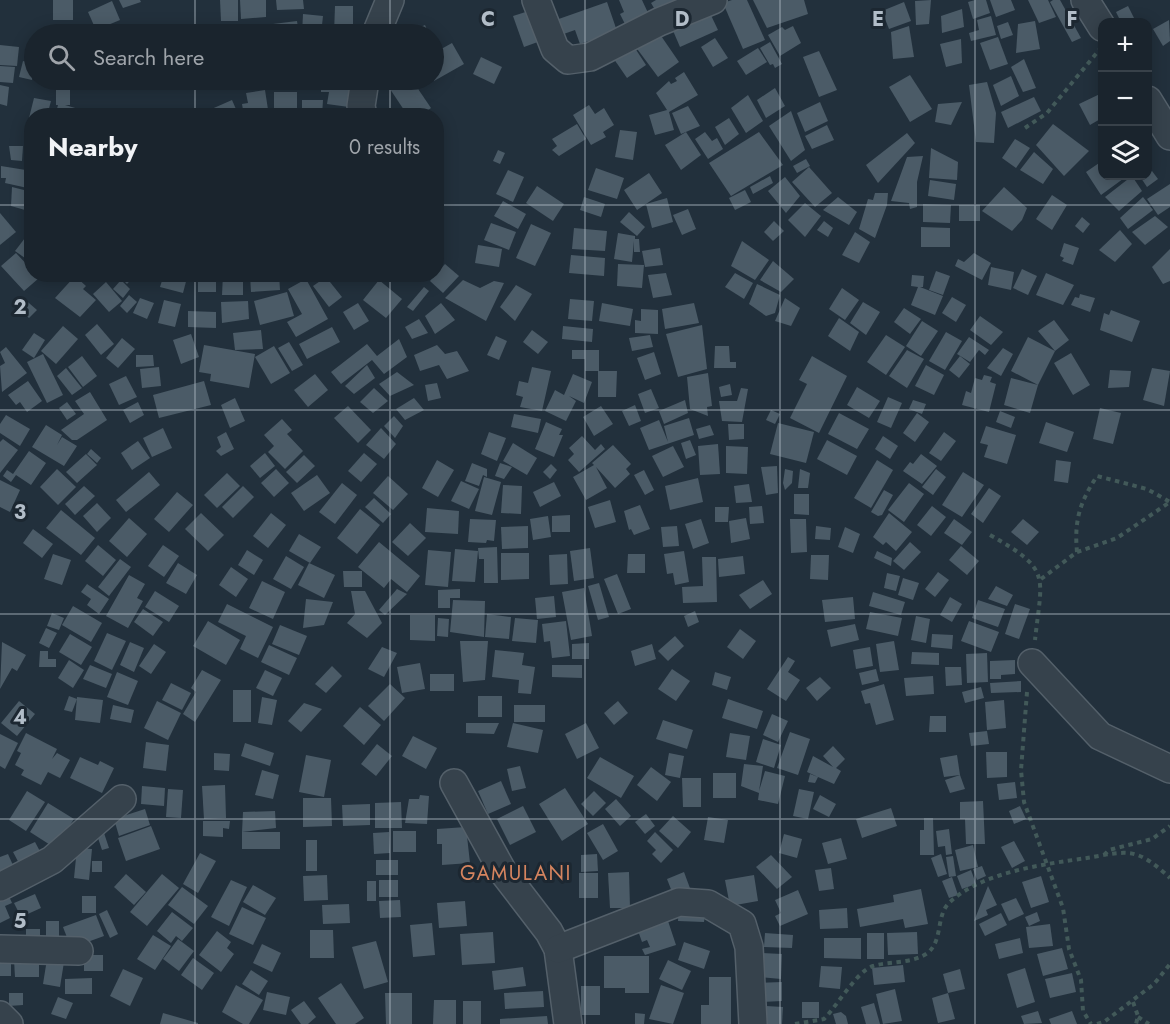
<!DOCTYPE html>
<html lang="en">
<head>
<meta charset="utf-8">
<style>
  :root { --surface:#1a242d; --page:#273039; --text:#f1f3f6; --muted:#9fa4aa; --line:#384149 }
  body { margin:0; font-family:Jost,sans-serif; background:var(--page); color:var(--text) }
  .controls { position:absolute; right:18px; top:18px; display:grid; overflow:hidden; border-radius:12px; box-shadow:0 3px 15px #0003 }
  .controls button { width:54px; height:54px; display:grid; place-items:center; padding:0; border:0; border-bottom:2px solid var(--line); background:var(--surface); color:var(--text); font:30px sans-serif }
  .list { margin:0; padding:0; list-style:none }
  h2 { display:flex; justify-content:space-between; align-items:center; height:78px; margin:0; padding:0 24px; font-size:26px }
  h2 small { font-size:20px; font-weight:400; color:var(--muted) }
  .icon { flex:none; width:33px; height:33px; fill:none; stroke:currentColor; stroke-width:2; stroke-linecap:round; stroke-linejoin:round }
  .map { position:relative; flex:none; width:1170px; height:1024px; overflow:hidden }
  .search { position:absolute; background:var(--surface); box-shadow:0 3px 15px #0003; left:24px; top:24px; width:420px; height:66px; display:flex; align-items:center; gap:15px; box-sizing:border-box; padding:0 21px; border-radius:33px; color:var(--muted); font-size:22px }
  .panel { position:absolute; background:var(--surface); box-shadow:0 3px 15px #0003; left:24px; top:108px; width:420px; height:174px; border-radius:24px }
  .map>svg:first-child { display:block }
  .building { fill:#4b5b67 }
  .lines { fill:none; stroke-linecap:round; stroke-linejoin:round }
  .minor-casing { stroke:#54606a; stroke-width:30 }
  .path { stroke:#425959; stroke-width:4; stroke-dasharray:4.5 4.5; stroke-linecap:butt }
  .minor { stroke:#36424c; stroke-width:27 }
  .grid { fill:none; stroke:#b2bdc8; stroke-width:1.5; stroke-opacity:0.55 }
  .labels { text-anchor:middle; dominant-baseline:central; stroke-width:6; stroke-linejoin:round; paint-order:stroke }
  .quarter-label { font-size:20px; letter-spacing:1.5px; fill:#d5845f; stroke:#1c2731 }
  .grid-label { font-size:20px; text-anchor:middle; font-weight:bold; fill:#b2bdc8; stroke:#1c2731; stroke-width:6; stroke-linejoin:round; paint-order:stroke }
</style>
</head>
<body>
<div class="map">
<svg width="1170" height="1024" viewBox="0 0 1170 1024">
  <rect width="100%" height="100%" fill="#22303c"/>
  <g class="building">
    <rect x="53" y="0" width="20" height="20"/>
    <path d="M 119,0 L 140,0 L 141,2 L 123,8 Z"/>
    <path d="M 220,0 L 238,0 L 238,21 L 221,21 Z"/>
    <path d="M 240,0 L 266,0 L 266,17 L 241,19 Z"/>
    <path d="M 276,0 L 303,0 L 304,9 L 277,10 Z"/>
    <path d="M 619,0 L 642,0 L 649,15 L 626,26 L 620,14 L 624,12 Z"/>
    <path d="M 656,0 L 679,0 L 660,18 L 651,3 Z"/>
    <path d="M 732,0 L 747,0 L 765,40 L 743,49 L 723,3 Z"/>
    <path d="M 753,0 L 804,0 L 808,14 L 767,28 Z"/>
    <path d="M 931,0 L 929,24 L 916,25 L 915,1 Z"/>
    <path d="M 975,0 L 986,0 L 990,13 L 973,19 L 968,2 Z"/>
    <path d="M 990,0 L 1011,0 L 1015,10 L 996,17 Z"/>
    <path d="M 1028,0 L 1048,0 L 1056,17 L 1039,23 Z"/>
    <path d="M 1053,0 L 1060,0 L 1081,38 L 1072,42 L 1050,2 Z"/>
    <path d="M 112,1 L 120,20 L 96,30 L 88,12 Z"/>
    <path d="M 607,2 L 617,31 L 580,44 L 575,30 L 558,36 L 553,21 Z"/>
    <path d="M 904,2 L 911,21 L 889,29 L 882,11 Z"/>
    <path d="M 335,6 L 353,6 L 353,34 L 334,34 Z"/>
    <path d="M 1128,6 L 1136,22 L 1121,22 L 1116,12 Z"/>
    <path d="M 535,9 L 546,39 L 524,47 L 513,16 Z"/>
    <path d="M 708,9 L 718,30 L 680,47 L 671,26 Z"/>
    <path d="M 962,9 L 964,27 L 942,33 L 941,16 Z"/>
    <path d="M 303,14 L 323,16 L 321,34 L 302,34 Z"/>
    <path d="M 991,16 L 996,35 L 971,41 L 969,33 L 979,30 L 977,20 Z"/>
    <path d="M 1169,20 L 1170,41 L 1163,46 L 1153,29 Z"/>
    <path d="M 297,21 L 299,34 L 274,34 L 273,24 Z"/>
    <path d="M 1035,21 L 1040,49 L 1016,53 L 1018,24 Z"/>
    <path d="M 1008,22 L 1013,35 L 1001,39 L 997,26 Z"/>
    <path d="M 425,25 L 429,34 L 404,34 Z"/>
    <path d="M 793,26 L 801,43 L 780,56 L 768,35 L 782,27 L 785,30 Z"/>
    <path d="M 909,26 L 914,57 L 893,59 L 891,32 Z"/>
    <path d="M 657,30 L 679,62 L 658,77 L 635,46 Z"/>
    <path d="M 627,36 L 646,65 L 627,78 L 607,49 Z"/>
    <path d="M 998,37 L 1008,64 L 990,70 L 980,43 Z"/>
    <path d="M 715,38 L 728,58 L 713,67 L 701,47 Z"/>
    <path d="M 961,39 L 962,63 L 946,67 L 940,44 Z"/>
    <path d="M 770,42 L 782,64 L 775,68 L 773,64 L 770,65 L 760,48 Z"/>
    <path d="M 452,43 L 464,64 L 434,81 L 434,53 Z"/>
    <path d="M 0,45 L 19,47 L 17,66 L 0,65 Z"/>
    <path d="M 758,48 L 767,62 L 746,75 L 737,61 Z"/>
    <path d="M 819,51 L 837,90 L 819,97 L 803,57 Z"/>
    <path d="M 481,57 L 502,67 L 494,84 L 473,74 Z"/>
    <path d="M 1024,59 L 1036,88 L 1023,92 L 1011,67 Z"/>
    <path d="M 23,61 L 34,64 L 32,80 L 19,77 Z"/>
    <path d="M 0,66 L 15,67 L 13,83 L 0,82 Z"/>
    <path d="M 684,72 L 698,95 L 669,112 L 674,130 L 655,135 L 649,115 L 667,110 L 656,93 L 669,81 L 671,84 L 677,81 L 675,78 Z"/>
    <path d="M 910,75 L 932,109 L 910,122 L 889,87 Z"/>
    <path d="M 1011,76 L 1019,96 L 1001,106 L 993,85 Z"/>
    <path d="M 56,80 L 70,80 L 70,105 L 65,105 L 82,110 L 80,116 L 55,116 L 58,105 L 56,105 Z"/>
    <path d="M 325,80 L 360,80 L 359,88 L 325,84 Z"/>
    <path d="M 404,80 L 412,80 L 431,108 L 420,116 L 408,116 L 390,89 Z"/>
    <path d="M 987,82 L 996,113 L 994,143 L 976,142 L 969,85 Z"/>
    <path d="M 0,85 L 9,87 L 7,106 L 0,104 Z"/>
    <path d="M 330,86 L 359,91 L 356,108 L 327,104 L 329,92 L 321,92 L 321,87 Z"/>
    <path d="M 775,88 L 785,106 L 766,118 L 757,100 Z"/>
    <path d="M 265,90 L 269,116 L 244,116 L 242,104 L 248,103 L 246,93 Z"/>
    <rect x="274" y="92" width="23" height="24"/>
    <path d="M 1102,93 L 1102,118 L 1090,125 L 1079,104 Z"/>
    <path d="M 748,95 L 763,121 L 746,133 L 731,108 Z"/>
    <path d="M 1034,97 L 1041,111 L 1008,128 L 1001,112 Z"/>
    <path d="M 34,98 L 51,101 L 47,116 L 32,116 L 32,119 L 29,118 Z"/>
    <path d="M 232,100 L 239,116 L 209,116 L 207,111 Z"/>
    <path d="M 302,100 L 323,100 L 322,116 L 302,116 Z"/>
    <path d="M 820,102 L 828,121 L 805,132 L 797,113 Z"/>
    <path d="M 962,102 L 951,125 L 935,122 L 938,104 Z"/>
    <path d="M 589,105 L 595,114 L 604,108 L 614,125 L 603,132 L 606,137 L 591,145 L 573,115 Z"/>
    <path d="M 688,106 L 700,126 L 681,134 L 672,113 Z"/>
    <path d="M 791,111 L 805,150 L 791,161 L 769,126 Z"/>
    <path d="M 729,118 L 739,134 L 725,145 L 715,127 Z"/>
    <path d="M 577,124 L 586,139 L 559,156 L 552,150 L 557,146 L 552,139 Z"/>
    <path d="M 1053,124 L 1089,151 L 1064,176 L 1036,145 Z"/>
    <path d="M 827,125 L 834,140 L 812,149 L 805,136 Z"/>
    <path d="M 620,130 L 637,132 L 633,160 L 615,157 Z"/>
    <path d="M 686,132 L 701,155 L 681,170 L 665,145 Z"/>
    <path d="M 705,132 L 712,141 L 717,138 L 723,149 L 708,159 L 695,139 Z"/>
    <path d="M 759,132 L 783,165 L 731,196 L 709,163 Z"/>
    <path d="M 907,133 L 915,143 L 878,183 L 866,165 Z"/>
    <path d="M 1015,139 L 1030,148 L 1016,168 L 1002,158 Z"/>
    <path d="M 9,146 L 23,146 L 22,161 L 11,160 Z"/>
    <path d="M 931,148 L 958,162 L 957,180 L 929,178 Z"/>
    <path d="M 498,150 L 505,153 L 500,164 L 493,161 Z"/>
    <path d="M 1034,152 L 1053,169 L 1043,184 L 1020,170 Z"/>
    <path d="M 923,156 L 917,182 L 917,207 L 910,209 L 909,203 L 891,201 L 907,157 Z"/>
    <path d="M 806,159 L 810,166 L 797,173 L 793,166 Z"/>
    <path d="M 1102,161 L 1102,176 L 1127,176 L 1101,195 L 1086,172 Z"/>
    <path d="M 1,166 L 32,171 L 32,189 L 5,183 L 6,178 L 1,178 Z"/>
    <path d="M 809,167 L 832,193 L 815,207 L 792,182 Z"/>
    <path d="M 596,168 L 624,178 L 617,199 L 588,190 Z"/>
    <path d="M 508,170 L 524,177 L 513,202 L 496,194 Z"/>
    <path d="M 1152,171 L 1158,179 L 1147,187 L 1141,178 Z"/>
    <path d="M 649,173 L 662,193 L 646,204 L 667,198 L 673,222 L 652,228 L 646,204 L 637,210 L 624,190 Z"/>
    <path d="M 770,176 L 773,183 L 753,194 L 750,187 Z"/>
    <path d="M 1132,176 L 1142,191 L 1119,211 L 1105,197 Z"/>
    <path d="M 785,177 L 800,196 L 786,213 L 768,191 Z"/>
    <path d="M 930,180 L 956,184 L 954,200 L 928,196 Z"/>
    <path d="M 1170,184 L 1170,207 L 1158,215 L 1147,199 Z"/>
    <path d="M 537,186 L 564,204 L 553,221 L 526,203 Z"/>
    <path d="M 12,187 L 32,192 L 32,212 L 11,206 Z"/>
    <path d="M 1004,187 L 1027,208 L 1022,220 L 1012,231 L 982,211 Z"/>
    <path d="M 745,190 L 751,202 L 735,210 L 729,198 Z"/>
    <path d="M 875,193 L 888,193 L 887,205 L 875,238 L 859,229 L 868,199 L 873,200 Z"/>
    <path d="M 1052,195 L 1067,205 L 1052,230 L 1036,219 Z"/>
    <path d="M 584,197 L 605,204 L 601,217 L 580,210 Z"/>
    <path d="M 838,197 L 857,212 L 849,225 L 823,210 Z"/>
    <path d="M 1143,197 L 1153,210 L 1128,229 L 1120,218 Z"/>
    <path d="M 503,201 L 526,214 L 518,229 L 494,216 Z"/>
    <path d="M 805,203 L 821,216 L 805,237 L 788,220 Z"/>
    <path d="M 923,204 L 951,205 L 950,223 L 923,222 Z"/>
    <rect x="959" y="205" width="21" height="16"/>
    <path d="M 688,209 L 696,229 L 682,235 L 673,215 Z"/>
    <path d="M 629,212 L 645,227 L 637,236 L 620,222 Z"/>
    <path d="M 0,213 L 16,232 L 0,245 Z"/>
    <path d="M 1155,216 L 1168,227 L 1145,245 L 1132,232 Z"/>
    <path d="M 1082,217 L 1090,224 L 1083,233 L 1075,226 Z"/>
    <path d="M 774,221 L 784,231 L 773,241 L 764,232 Z"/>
    <path d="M 824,221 L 833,228 L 828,237 L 817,230 Z"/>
    <path d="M 491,223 L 516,232 L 509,250 L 484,240 Z"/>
    <path d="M 531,224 L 551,233 L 535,266 L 516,258 Z"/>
    <path d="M 921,227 L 950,228 L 950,247 L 921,247 Z"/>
    <path d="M 574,228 L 607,231 L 605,251 L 572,249 Z"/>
    <path d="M 1120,230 L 1132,244 L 1115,262 L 1099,250 Z"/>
    <path d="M 855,232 L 870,242 L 859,263 L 842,255 Z"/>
    <path d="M 618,233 L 635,236 L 635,239 L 639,239 L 640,252 L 634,252 L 634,241 L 632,262 L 614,259 Z"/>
    <path d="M 25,238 L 32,242 L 32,263 L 15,251 Z"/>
    <path d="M 742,241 L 769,260 L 755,280 L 731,266 Z"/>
    <path d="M 1064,243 L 1079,248 L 1073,265 L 1062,261 L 1064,258 L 1060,256 Z"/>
    <path d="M 478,245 L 502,249 L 499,267 L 475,263 Z"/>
    <path d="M 660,248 L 663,265 L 645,267 L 642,251 Z"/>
    <path d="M 1170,249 L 1170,281 L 1163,284 L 1152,267 Z"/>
    <path d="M 16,253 L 32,270 L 32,274 L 39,278 L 24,291 L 1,266 Z"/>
    <path d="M 974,253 L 991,263 L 982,280 L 955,266 L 958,259 L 964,262 Z"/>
    <path d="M 571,255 L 605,258 L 604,276 L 569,273 Z"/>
    <path d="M 773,261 L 794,279 L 781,292 L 760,280 Z"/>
    <path d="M 445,264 L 459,276 L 443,293 L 430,281 Z"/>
    <path d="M 618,264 L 644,265 L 642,288 L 617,286 Z"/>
    <path d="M 991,267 L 1014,272 L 1011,290 L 988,285 Z"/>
    <path d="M 1022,269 L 1037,276 L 1028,295 L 1013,288 Z"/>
    <path d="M 936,271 L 950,276 L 943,295 L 929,290 Z"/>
    <path d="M 666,273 L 672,295 L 653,298 L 648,275 Z"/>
    <path d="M 735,273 L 753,283 L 744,299 L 725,287 Z"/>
    <path d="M 1046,273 L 1074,285 L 1063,305 L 1036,295 Z"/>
    <path d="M 117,274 L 136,274 L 127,284 Z"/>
    <path d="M 164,274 L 188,274 L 183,293 L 160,287 Z"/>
    <rect x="198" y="274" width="18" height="18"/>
    <path d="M 223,274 L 243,274 L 243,295 L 222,295 Z"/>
    <path d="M 279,274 L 280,290 L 251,292 L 250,275 Z"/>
    <path d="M 912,275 L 924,276 L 923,287 L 920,287 L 943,296 L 935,315 L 911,305 L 918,287 L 911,286 Z"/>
    <path d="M 75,276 L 86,286 L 83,289 L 96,300 L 80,317 L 55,298 Z"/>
    <path d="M 326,277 L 342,297 L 329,307 L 313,286 Z"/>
    <path d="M 306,279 L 328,319 L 296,337 L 287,322 L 302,314 L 288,289 Z"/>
    <path d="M 121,280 L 130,289 L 123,298 L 113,289 Z"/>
    <path d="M 379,280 L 402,299 L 386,318 L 363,300 Z"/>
    <path d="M 463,280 L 480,288 L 494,281 L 504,283 L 486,321 L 445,298 Z"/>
    <path d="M 106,282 L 122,301 L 109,312 L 93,294 Z"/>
    <path d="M 757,284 L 780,295 L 775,313 L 766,316 L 749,304 Z"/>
    <path d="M 516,285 L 532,294 L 515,321 L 500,307 Z"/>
    <path d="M 424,287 L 429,291 L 413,311 L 407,307 Z"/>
    <path d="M 842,288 L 859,300 L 845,320 L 829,309 Z"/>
    <path d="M 287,292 L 294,316 L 260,325 L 254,301 Z"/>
    <path d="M 1080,294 L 1095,298 L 1090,312 L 1071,305 L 1075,297 L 1079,298 Z"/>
    <path d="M 129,295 L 137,302 L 127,313 L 120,306 Z"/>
    <path d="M 22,297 L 37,310 L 29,318 L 14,305 Z"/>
    <path d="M 952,297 L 966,305 L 956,322 L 942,313 Z"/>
    <path d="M 140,298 L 154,303 L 147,319 L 133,313 Z"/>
    <path d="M 785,298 L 800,308 L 791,326 L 775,321 Z"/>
    <path d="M 570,299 L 594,301 L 592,321 L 568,319 Z"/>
    <path d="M 164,300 L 181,304 L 175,327 L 158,323 Z"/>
    <path d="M 248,301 L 249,319 L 222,323 L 221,302 Z"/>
    <path d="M 863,302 L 880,312 L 866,335 L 850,323 Z"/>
    <path d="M 358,303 L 369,321 L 354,330 L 343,312 Z"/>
    <path d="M 441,303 L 455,320 L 435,334 L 425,316 Z"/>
    <path d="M 602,303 L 633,309 L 630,326 L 599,321 Z"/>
    <path d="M 694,303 L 699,323 L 665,329 L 662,309 Z"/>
    <path d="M 904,308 L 921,319 L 910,334 L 894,322 Z"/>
    <path d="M 641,309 L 658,310 L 658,334 L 635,333 L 635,320 L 641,321 Z"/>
    <path d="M 1111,310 L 1140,321 L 1132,342 L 1100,330 L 1104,313 L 1109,315 Z"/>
    <path d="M 188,311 L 216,312 L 216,328 L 188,327 Z"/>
    <path d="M 980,316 L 1003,332 L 991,345 L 970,330 Z"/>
    <path d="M 839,318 L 859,332 L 850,351 L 828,336 Z"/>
    <path d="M 419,319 L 428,333 L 412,339 L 405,327 Z"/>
    <path d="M 1054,320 L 1069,340 L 1055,351 L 1038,385 L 1030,413 L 1004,405 L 1011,378 L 1038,385 L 1011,371 L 1028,337 L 1055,351 L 1038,331 Z"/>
    <path d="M 922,321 L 938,331 L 921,356 L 906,346 Z"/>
    <path d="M 97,324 L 114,344 L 101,355 L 85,335 Z"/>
    <path d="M 702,325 L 707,369 L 678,377 L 666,334 Z"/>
    <path d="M 63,326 L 78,339 L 56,364 L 41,351 Z"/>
    <path d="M 563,326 L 593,329 L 592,342 L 562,339 Z"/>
    <path d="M 332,327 L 340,342 L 307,359 L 299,344 Z"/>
    <path d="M 261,330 L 263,349 L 235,350 L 233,333 Z"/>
    <path d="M 532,330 L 548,342 L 538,354 L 523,342 Z"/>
    <path d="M 946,332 L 962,341 L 945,370 L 929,361 Z"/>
    <path d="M 34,333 L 45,340 L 34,358 L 22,350 Z"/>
    <path d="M 191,334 L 199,357 L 181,364 L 173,340 Z"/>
    <path d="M 650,335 L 653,347 L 632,351 L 629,338 Z"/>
    <path d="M 886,335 L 905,347 L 886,375 L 867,362 Z"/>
    <path d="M 496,336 L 507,341 L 499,360 L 487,355 Z"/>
    <path d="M 969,337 L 989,350 L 985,355 L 979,350 L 970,362 L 957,354 Z"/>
    <path d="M 122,338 L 135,349 L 118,368 L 106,358 Z"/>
    <path d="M 399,339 L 407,357 L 384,374 L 372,360 L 341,384 L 331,372 L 367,344 L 377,356 Z"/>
    <path d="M 289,342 L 303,365 L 292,371 L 278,348 Z"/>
    <path d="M 204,345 L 255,354 L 249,388 L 210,381 L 211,374 L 199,372 Z"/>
    <path d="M 437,345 L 445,354 L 457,351 L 469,371 L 447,379 L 439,365 L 420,371 L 414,355 Z"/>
    <path d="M 274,346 L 290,373 L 271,384 L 255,357 Z"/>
    <path d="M 715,346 L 729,346 L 730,362 L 736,362 L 736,368 L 714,368 Z"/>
    <path d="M 6,347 L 27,373 L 2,392 L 0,366 L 5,363 L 0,352 Z"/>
    <path d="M 1003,348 L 1013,354 L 1001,376 L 987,368 Z"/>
    <path d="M 572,350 L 599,350 L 599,371 L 617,371 L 616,397 L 598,397 L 598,371 L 585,371 L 585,359 L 572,359 Z"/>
    <path d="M 907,350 L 924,359 L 907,388 L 889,376 Z"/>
    <path d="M 654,352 L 661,374 L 645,380 L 637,358 Z"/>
    <path d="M 1071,353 L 1090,385 L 1073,395 L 1054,363 Z"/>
    <path d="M 43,354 L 63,395 L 47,403 L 27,362 Z"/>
    <path d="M 136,355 L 153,355 L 154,366 L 136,367 Z"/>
    <path d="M 82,356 L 97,376 L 83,387 L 68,367 Z"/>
    <path d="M 812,356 L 847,376 L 819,433 L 790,418 L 807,384 L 799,380 Z"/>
    <path d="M 960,356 L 970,364 L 959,378 L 949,370 Z"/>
    <path d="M 367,365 L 375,378 L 354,394 L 345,386 Z"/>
    <path d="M 926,365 L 944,375 L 934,395 L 915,386 Z"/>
    <path d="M 159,367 L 161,386 L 142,388 L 140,369 Z"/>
    <path d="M 532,367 L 551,371 L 542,411 L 520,407 L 523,397 L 516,395 L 519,381 L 528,383 Z"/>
    <path d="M 66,368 L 82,388 L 72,395 L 57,376 Z"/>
    <path d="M 1152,368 L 1170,371 L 1164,406 L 1143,400 Z"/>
    <path d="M 1110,370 L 1131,371 L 1129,387 L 1108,388 Z"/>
    <path d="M 397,372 L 414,385 L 390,396 L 379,384 Z"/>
    <path d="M 708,373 L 712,406 L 707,407 L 708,416 L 690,409 L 687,377 Z"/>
    <path d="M 315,374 L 328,390 L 308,407 L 294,390 Z"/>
    <path d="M 573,374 L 592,382 L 584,403 L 569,396 L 576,401 L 566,421 L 545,411 L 555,390 L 564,395 Z"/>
    <path d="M 984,375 L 992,377 L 990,382 L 996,384 L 989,412 L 962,405 L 966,391 L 971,393 L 975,378 L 982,380 Z"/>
    <path d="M 126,376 L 137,397 L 119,405 L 109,384 Z"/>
    <path d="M 28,381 L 42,401 L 27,412 L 20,402 L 16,405 L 8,395 Z"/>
    <path d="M 204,381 L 211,405 L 159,418 L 153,395 Z"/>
    <path d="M 437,383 L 441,398 L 428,401 L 425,385 Z"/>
    <path d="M 730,384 L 732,395 L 721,397 L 719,387 Z"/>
    <path d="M 857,387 L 880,401 L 869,418 L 847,405 Z"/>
    <path d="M 374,388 L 388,401 L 373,413 L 360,402 Z"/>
    <path d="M 741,388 L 748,389 L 742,422 L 722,421 L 719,401 L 737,401 Z"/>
    <path d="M 651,389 L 659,408 L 645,413 L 638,394 Z"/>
    <path d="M 90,392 L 107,420 L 77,440 L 72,440 L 61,430 L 84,414 L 75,401 Z"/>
    <path d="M 888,397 L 902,403 L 891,428 L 877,422 Z"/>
    <path d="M 235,398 L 245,421 L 230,428 L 221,405 Z"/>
    <path d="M 414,398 L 424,410 L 405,420 L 396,409 Z"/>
    <path d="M 685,400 L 688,413 L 664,424 L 659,411 Z"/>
    <path d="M 913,400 L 926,404 L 922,414 L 909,409 Z"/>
    <path d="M 67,402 L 76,414 L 67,420 L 59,408 Z"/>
    <path d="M 138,402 L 144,415 L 130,423 L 123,410 Z"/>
    <path d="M 635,405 L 641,421 L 629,426 L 622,411 Z"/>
    <path d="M 348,406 L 371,430 L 358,443 L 334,418 Z"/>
    <path d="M 601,406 L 613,424 L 594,436 L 583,417 Z"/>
    <path d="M 1100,408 L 1121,413 L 1113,444 L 1093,439 Z"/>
    <path d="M 771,410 L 780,414 L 775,424 L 766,420 Z"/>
    <path d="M 1000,411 L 1015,417 L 1011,428 L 996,422 Z"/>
    <path d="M 839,413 L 869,429 L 857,449 L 828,434 Z"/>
    <path d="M 917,413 L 929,422 L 915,442 L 903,433 Z"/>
    <path d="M 514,414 L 541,419 L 538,433 L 511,427 Z"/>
    <path d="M 6,415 L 30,429 L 20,446 L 0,433 L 0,424 Z"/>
    <path d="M 394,416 L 403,426 L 395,438 L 384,426 Z"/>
    <path d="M 689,418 L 694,435 L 649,450 L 640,428 L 659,420 L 668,442 L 664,426 Z"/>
    <path d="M 282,419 L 292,430 L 287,434 L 303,451 L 285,469 L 268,452 L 274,446 L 264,435 Z"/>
    <path d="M 546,422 L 562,429 L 559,435 L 563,435 L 554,457 L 535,449 Z"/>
    <path d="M 1046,422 L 1074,432 L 1067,452 L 1039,443 Z"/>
    <path d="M 778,423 L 814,432 L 806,463 L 770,454 Z"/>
    <path d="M 728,424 L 744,424 L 744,439 L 729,440 Z"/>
    <path d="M 46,425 L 62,435 L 57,445 L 62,437 L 77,446 L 64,466 L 32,447 Z"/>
    <path d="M 710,425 L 714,435 L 699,439 L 696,429 Z"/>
    <path d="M 986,426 L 1016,435 L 1007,464 L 984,457 L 988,445 L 980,443 Z"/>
    <path d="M 163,428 L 172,448 L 152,457 L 143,438 Z"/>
    <path d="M 381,428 L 396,444 L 384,459 L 366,445 Z"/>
    <path d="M 226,432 L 234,449 L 221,456 L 216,451 L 221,447 L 217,437 Z"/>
    <path d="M 489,432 L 506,438 L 497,461 L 481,454 Z"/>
    <path d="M 944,432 L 956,441 L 941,461 L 929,453 Z"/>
    <path d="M 582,436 L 595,450 L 601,444 L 605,449 L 579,472 L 568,460 L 574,454 L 569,448 Z"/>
    <path d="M 883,436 L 898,446 L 890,459 L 875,449 Z"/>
    <path d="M 3,439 L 18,450 L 0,473 L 0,442 Z"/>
    <path d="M 690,440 L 696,455 L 686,459 L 681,443 Z"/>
    <path d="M 827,440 L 857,456 L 847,475 L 817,459 Z"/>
    <path d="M 138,441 L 150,458 L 132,470 L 121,453 Z"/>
    <path d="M 513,443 L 537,458 L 527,475 L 503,461 Z"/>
    <path d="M 718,444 L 720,474 L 700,475 L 698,446 Z"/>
    <path d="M 613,445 L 631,464 L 626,469 L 630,474 L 615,488 L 596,467 L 607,488 L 586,500 L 573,477 L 594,465 L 592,463 Z"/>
    <path d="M 673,446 L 684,467 L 663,477 L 652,456 Z"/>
    <path d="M 726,446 L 748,447 L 747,474 L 726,473 Z"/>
    <path d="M 91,449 L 101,458 L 97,463 L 87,454 Z"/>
    <path d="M 29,451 L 46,463 L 31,485 L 16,475 L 11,482 L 3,476 L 7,470 L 13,474 Z"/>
    <path d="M 265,453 L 275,466 L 260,478 L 250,466 Z"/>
    <path d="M 364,453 L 377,464 L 361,482 L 348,471 Z"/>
    <path d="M 86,454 L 97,465 L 77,483 L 66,472 Z"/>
    <path d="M 921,454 L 937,466 L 922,484 L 903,471 L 910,462 L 913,464 Z"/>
    <path d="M 304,455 L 315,466 L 297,483 L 286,472 Z"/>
    <path d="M 437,460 L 454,470 L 438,497 L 422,488 Z"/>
    <path d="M 877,460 L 893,470 L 871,508 L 854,498 Z"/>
    <path d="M 1056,460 L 1071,462 L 1068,483 L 1054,481 Z"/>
    <path d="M 472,463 L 487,469 L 487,477 L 483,475 L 479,486 L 465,481 Z"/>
    <path d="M 500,463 L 512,467 L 504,479 L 495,476 Z"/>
    <path d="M 551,464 L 557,470 L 550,479 L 543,472 Z"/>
    <path d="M 777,466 L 778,493 L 766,495 L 761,467 Z"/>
    <path d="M 57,469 L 76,487 L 58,505 L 40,487 Z"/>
    <path d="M 276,469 L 289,483 L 274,497 L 261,483 Z"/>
    <path d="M 785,469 L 793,471 L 792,483 L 785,490 L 783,483 Z"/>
    <path d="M 800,469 L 810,473 L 808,488 L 798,488 Z"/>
    <path d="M 936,469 L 946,477 L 933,495 L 922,487 Z"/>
    <path d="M 644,470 L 654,490 L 645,495 L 634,475 Z"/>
    <path d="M 149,472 L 160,485 L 126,512 L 116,500 Z"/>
    <path d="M 963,472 L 984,485 L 962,517 L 942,505 Z"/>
    <path d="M 227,473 L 240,486 L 217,508 L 204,495 Z"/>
    <path d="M 317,475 L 330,493 L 304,511 L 291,493 Z"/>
    <path d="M 388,476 L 408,494 L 393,510 L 373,493 Z"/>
    <path d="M 484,477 L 501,482 L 492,515 L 475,511 Z"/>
    <path d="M 698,478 L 703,502 L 670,510 L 665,486 Z"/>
    <path d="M 0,480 L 20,490 L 10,512 L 0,507 Z"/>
    <path d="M 461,481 L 479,489 L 469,509 L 451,501 Z"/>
    <path d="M 554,482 L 561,496 L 540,507 L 533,492 Z"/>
    <path d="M 342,483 L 357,495 L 335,524 L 319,512 Z"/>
    <path d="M 909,483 L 924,494 L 904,522 L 888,510 Z"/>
    <path d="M 749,484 L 752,502 L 736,503 L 734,486 Z"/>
    <path d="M 503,485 L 522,486 L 521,514 L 501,513 Z"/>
    <path d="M 84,486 L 95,496 L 75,515 L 65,504 Z"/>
    <path d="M 243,486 L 254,497 L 233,518 L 222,507 Z"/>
    <path d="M 989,488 L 1001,496 L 983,523 L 971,514 Z"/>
    <path d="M 884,490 L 893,495 L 882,515 L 878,516 L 871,512 Z"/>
    <path d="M 177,492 L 193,505 L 169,532 L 154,519 Z"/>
    <path d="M 794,494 L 809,494 L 809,515 L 794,514 Z"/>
    <path d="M 374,498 L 391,514 L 383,523 L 365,507 Z"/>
    <path d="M 610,500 L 616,522 L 595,528 L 588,507 Z"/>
    <path d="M 97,503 L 111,518 L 97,532 L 83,516 Z"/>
    <path d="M 640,505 L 650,529 L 634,535 L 631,529 L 629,530 L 624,511 Z"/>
    <path d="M 762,506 L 764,523 L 750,524 L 749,507 Z"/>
    <path d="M 932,506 L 946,517 L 931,536 L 917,525 Z"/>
    <path d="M 715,507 L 729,507 L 728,522 L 715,522 Z"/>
    <path d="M 427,508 L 459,511 L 458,534 L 425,532 Z"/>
    <path d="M 360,509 L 380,525 L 357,554 L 337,538 Z"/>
    <path d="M 61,510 L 95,538 L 81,555 L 46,528 Z"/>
    <path d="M 201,513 L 224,535 L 208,551 L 185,529 Z"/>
    <path d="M 271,513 L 286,525 L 268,548 L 253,536 Z"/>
    <path d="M 889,513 L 912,532 L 896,551 L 886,542 L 883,545 L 873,537 Z"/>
    <path d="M 570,515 L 570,532 L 552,532 L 552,516 Z"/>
    <path d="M 548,516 L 551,537 L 533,540 L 530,519 Z"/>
    <path d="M 129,518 L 147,534 L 127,557 L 109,541 Z"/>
    <path d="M 746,518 L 750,539 L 731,543 L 729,521 Z"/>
    <path d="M 470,519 L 496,520 L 494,541 L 487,540 L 486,543 L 468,542 Z"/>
    <path d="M 701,519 L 709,543 L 693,549 L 685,524 Z"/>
    <path d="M 790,519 L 806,519 L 807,552 L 791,553 Z"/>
    <path d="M 954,519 L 972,532 L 962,545 L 944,533 Z"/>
    <path d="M 1023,519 L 1039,532 L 1027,545 L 1011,532 Z"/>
    <path d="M 410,523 L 426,538 L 408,556 L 392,542 Z"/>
    <path d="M 528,526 L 528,548 L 502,549 L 501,527 Z"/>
    <path d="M 677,526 L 679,546 L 663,547 L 661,527 Z"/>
    <path d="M 816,526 L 831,528 L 830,540 L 815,539 Z"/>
    <path d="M 845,527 L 860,534 L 853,553 L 838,547 Z"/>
    <path d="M 33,529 L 53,544 L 42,558 L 23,543 Z"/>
    <path d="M 299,534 L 321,547 L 310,563 L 289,551 Z"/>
    <path d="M 379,542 L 420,576 L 407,592 L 391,579 L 384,588 L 358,567 Z"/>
    <path d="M 910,542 L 921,552 L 904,570 L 893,561 Z"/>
    <path d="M 98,545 L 116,560 L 103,576 L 85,561 Z"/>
    <path d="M 163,545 L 179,556 L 164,577 L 148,566 Z"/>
    <path d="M 961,546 L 979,561 L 967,575 L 949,560 Z"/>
    <path d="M 497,547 L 498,583 L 484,583 L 484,559 L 479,559 L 478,548 Z"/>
    <path d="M 590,548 L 594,578 L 574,581 L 570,551 Z"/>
    <path d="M 455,549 L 478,551 L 475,582 L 452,581 Z"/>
    <path d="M 247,550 L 263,560 L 254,575 L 238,565 Z"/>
    <path d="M 428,550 L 451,552 L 448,587 L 425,585 Z"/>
    <path d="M 684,551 L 689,582 L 675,585 L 673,573 L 667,574 L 664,554 Z"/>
    <path d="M 877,551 L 892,558 L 891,566 L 874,558 Z"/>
    <path d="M 501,553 L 529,553 L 529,579 L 501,580 Z"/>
    <path d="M 53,554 L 71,560 L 62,585 L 44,579 Z"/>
    <path d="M 567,554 L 568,584 L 550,585 L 549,555 Z"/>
    <path d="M 628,554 L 645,554 L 645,573 L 627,573 Z"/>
    <path d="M 811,555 L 829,555 L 828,580 L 810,579 Z"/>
    <path d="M 286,556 L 304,567 L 291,589 L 273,579 Z"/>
    <path d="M 743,556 L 745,574 L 719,577 L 718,559 Z"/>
    <path d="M 702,557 L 716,557 L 717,602 L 683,603 L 682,587 L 703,586 Z"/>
    <path d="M 120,559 L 131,567 L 109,596 L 98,587 Z"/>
    <path d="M 178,563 L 197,575 L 186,594 L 166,583 Z"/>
    <path d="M 309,563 L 335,575 L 324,598 L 298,585 Z"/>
    <path d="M 231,567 L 248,579 L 236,597 L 219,585 Z"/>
    <path d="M 343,571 L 362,571 L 362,587 L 344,587 Z"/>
    <path d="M 938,572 L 949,580 L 935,597 L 925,589 Z"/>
    <path d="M 887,573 L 900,576 L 896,591 L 884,588 Z"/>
    <path d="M 617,574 L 631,609 L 618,614 L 604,579 Z"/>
    <path d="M 129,575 L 145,584 L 137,598 L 143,601 L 128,628 L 106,616 Z"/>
    <path d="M 903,578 L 919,583 L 913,600 L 898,595 Z"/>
    <path d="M 763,580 L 772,594 L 750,609 L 739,595 Z"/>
    <path d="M 262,581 L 285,592 L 273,619 L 249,608 Z"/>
    <path d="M 599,583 L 609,617 L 598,620 L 588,586 Z"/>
    <path d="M 87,584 L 109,599 L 99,614 L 87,605 L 91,599 L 81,592 Z"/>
    <path d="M 996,586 L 1013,595 L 1007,606 L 988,599 Z"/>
    <path d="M 584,588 L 592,636 L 571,640 L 562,592 Z"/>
    <path d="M 397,589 L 407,594 L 385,615 L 379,610 Z"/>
    <path d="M 460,589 L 460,598 L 450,598 L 450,608 L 438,608 L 438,590 Z"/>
    <path d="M 155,591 L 179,606 L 169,622 L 145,607 Z"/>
    <path d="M 351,591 L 365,591 L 382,623 L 367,638 L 347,623 L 355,614 Z"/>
    <path d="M 873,592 L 905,602 L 901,615 L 869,606 Z"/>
    <path d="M 554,596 L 556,617 L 537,619 L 535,598 Z"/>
    <path d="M 853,597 L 855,619 L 825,622 L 822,600 Z"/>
    <path d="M 950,597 L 962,604 L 952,622 L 940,615 Z"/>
    <path d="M 306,599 L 333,602 L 324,625 L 303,628 Z"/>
    <path d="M 453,600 L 485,601 L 484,637 L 450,632 Z"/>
    <path d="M 978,600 L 1005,609 L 998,627 L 972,618 Z"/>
    <path d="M 227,604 L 273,627 L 258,658 L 240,649 L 246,636 L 218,622 Z"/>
    <path d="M 1015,604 L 1030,609 L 1019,639 L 1005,634 Z"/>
    <path d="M 73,606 L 102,623 L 91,642 L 62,625 Z"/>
    <path d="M 143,609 L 163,622 L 153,636 L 134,622 Z"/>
    <path d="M 695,611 L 699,622 L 688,627 L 684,616 Z"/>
    <path d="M 870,612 L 902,618 L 898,636 L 866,629 Z"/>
    <path d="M 52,613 L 64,618 L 59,630 L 47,626 Z"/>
    <path d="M 487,614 L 511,617 L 509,639 L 485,637 Z"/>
    <path d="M 410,615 L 435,615 L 435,641 L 410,640 Z"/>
    <path d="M 916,616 L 930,619 L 926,643 L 911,640 Z"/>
    <path d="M 438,618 L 449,619 L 448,637 L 437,636 Z"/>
    <path d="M 515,618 L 538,620 L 536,643 L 512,641 Z"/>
    <path d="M 208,621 L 240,640 L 226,665 L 193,646 Z"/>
    <path d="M 566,621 L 570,656 L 552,658 L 550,641 L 544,642 L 542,624 Z"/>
    <path d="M 969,621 L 999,632 L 991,652 L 961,641 Z"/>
    <path d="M 855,624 L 859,640 L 831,647 L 827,630 Z"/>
    <path d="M 280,625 L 307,636 L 299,655 L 272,644 Z"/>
    <path d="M 46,628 L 57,633 L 49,648 L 39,643 Z"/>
    <path d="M 740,629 L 756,641 L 743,659 L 727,647 Z"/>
    <path d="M 107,633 L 126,641 L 112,670 L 94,661 Z"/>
    <path d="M 70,634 L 92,647 L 81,665 L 59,652 Z"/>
    <path d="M 932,634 L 953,635 L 952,649 L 931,647 Z"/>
    <path d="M 675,636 L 684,646 L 668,661 L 658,651 Z"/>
    <path d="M 460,641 L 488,641 L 485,680 L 463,682 Z"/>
    <path d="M 894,641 L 899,670 L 880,672 L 876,644 Z"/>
    <path d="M 2,642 L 26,655 L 17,671 L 12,668 L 0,689 Z"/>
    <path d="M 130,642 L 144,648 L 134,672 L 120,665 Z"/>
    <path d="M 589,643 L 589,659 L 572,659 L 572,644 Z"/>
    <path d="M 154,644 L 166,652 L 151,674 L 139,666 Z"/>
    <path d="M 652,644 L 656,659 L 635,666 L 631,651 Z"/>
    <path d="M 269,645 L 297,658 L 289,675 L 261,662 Z"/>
    <path d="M 382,647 L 397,653 L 384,677 L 368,669 Z"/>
    <path d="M 870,647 L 873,666 L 856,669 L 853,650 Z"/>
    <path d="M 495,650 L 524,653 L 522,665 L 535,667 L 531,694 L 518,693 L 519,680 L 492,677 Z"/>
    <path d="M 40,651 L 48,651 L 48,659 L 56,659 L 56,667 L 39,667 Z"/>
    <path d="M 912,652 L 939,653 L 939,665 L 911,664 Z"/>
    <path d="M 987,653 L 988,682 L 967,683 L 966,654 Z"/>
    <path d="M 788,657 L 795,661 L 788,672 L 800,680 L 786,701 L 767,689 Z"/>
    <path d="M 69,660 L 84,670 L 73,688 L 58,678 Z"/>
    <path d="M 1015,660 L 1015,674 L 1001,675 L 1001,679 L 990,679 L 990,661 Z"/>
    <path d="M 420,663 L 425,689 L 402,693 L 397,667 Z"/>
    <path d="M 90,665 L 112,674 L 106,688 L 83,679 Z"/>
    <path d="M 552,665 L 582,665 L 582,678 L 552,677 Z"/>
    <path d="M 332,666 L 342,676 L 326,693 L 315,684 Z"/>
    <path d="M 945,667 L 961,667 L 962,685 L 946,686 Z"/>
    <path d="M 672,669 L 690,681 L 676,701 L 658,689 Z"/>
    <path d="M 876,669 L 879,681 L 862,685 L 859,673 Z"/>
    <path d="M 202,670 L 221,680 L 195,722 L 183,714 L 196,692 L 191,688 Z"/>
    <path d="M 265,670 L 282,678 L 273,696 L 256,688 Z"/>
    <path d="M 117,672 L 138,681 L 128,705 L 107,697 Z"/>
    <path d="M 715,672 L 731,677 L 727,690 L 712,685 Z"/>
    <rect x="430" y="674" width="24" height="17"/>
    <path d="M 933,676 L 934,694 L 906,696 L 904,678 Z"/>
    <path d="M 820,677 L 831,688 L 817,701 L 806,688 Z"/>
    <path d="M 1021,681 L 1021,692 L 991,693 L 990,683 Z"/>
    <path d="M 171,683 L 191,693 L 182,710 L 162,700 Z"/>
    <path d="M 390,684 L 405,698 L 384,721 L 368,706 Z"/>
    <path d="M 884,684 L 894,720 L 876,725 L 870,703 L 865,704 L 861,691 Z"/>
    <path d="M 981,687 L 984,698 L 965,703 L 962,692 Z"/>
    <rect x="233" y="690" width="18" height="32"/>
    <path d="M 69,696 L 77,699 L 72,712 L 64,710 Z"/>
    <rect x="478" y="696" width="24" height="21"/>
    <path d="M 77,697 L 103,700 L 100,723 L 75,720 Z"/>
    <path d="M 262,697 L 277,700 L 272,725 L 258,723 Z"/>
    <path d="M 728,699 L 763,711 L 757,729 L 722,718 Z"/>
    <path d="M 1004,700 L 1006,728 L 987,730 L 985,702 Z"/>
    <path d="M 19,701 L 35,714 L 17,736 L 1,723 Z"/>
    <path d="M 157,701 L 181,713 L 168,740 L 144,728 Z"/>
    <path d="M 618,701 L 628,713 L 614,725 L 604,713 Z"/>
    <path d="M 304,703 L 322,709 L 301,732 L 288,721 Z"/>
    <path d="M 113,705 L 134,710 L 131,723 L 110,719 Z"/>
    <rect x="514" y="705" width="31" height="17"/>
    <path d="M 360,707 L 381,725 L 364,745 L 343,726 Z"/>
    <path d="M 772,714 L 788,721 L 778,742 L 763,735 Z"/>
    <path d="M 930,716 L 946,716 L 946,732 L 929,732 Z"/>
    <path d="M 663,720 L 693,730 L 687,749 L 656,739 Z"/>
    <path d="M 466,723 L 499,723 L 494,734 L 466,733 Z"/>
    <path d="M 513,723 L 543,730 L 538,753 L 507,747 Z"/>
    <path d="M 586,723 L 599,748 L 577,759 L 565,734 Z"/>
    <path d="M 987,731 L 989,744 L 971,746 L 969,733 Z"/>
    <path d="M 790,732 L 810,739 L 798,775 L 777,768 Z"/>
    <path d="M 26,733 L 57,749 L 52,759 L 57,753 L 70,760 L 60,778 L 48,772 L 41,785 L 21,775 L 24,770 L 15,765 L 21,753 L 17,751 Z"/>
    <path d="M 730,733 L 750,736 L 746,760 L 726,757 Z"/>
    <path d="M 0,734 L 18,743 L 5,769 L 0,766 Z"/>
    <path d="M 413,736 L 437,748 L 426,769 L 402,756 Z"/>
    <path d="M 763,739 L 781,745 L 774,768 L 756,762 Z"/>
    <path d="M 146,742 L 169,745 L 166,771 L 143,768 Z"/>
    <path d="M 245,743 L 274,753 L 270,766 L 241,756 Z"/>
    <path d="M 377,744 L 392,756 L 376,776 L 361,764 Z"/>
    <path d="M 833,746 L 845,759 L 836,768 L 841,771 L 834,784 L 818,777 L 815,783 L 808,782 L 810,774 L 818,777 L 807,772 L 813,756 L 833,767 L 823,756 Z"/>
    <path d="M 986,752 L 1007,752 L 1007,777 L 987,778 Z"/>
    <path d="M 214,753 L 230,754 L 229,771 L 214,770 Z"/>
    <path d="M 669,753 L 684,756 L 680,778 L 665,775 Z"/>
    <path d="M 306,755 L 331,760 L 324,797 L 299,792 Z"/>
    <path d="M 957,755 L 960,775 L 944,777 L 940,758 Z"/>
    <path d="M 80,757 L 98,765 L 100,761 L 114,768 L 102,793 L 70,778 Z"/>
    <path d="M 600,757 L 634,776 L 621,798 L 587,778 Z"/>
    <path d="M 744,764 L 763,766 L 759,791 L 765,771 L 785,776 L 778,804 L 758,800 L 759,793 L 741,786 Z"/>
    <path d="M 520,766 L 526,788 L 512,791 L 507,769 Z"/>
    <path d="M 651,767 L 671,782 L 657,801 L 637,785 Z"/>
    <path d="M 262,770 L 279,775 L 273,799 L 255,795 Z"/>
    <rect x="713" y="773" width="23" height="25"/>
    <path d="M 960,775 L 965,789 L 950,793 L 945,780 Z"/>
    <path d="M 682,778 L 701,778 L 701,807 L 683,807 Z"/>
    <path d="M 501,781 L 511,804 L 488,814 L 478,791 Z"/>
    <path d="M 1015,782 L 1017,798 L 999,800 L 997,784 Z"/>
    <path d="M 225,785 L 226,818 L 204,819 L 202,786 Z"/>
    <path d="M 142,786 L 165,788 L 164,806 L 141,804 Z"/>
    <path d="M 565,788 L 588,824 L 562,841 L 539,804 Z"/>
    <path d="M 168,789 L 183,790 L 181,818 L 166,817 Z"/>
    <path d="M 799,789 L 814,792 L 808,819 L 793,816 Z"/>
    <path d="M 27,791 L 45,802 L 26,831 L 9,820 Z"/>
    <path d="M 594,791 L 606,803 L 593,816 L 581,804 Z"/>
    <path d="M 420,795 L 429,796 L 427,824 L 405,823 L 409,799 L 419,799 Z"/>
    <path d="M 820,795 L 836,804 L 829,817 L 813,809 Z"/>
    <path d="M 303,798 L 331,798 L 332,826 L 303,827 Z"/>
    <path d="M 616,799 L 631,816 L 620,826 L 605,809 Z"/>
    <path d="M 983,801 L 985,844 L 966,844 L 965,819 L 960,819 L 960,802 Z"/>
    <path d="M 401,802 L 402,828 L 375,828 L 375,803 Z"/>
    <path d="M 48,803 L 74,819 L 55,848 L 30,832 Z"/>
    <path d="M 370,804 L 370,825 L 343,826 L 342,805 Z"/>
    <path d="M 523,806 L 536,832 L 510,845 L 497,819 Z"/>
    <path d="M 1020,806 L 1026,819 L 1014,824 L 1009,811 Z"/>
    <path d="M 891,808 L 897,826 L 862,838 L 856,819 Z"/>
    <path d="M 145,809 L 150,825 L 119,836 L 114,819 Z"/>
    <path d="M 275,811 L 276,828 L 242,832 L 280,832 L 280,849 L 242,849 L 242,832 L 243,812 Z"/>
    <path d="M 646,814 L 655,826 L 645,834 L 635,822 Z"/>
    <path d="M 673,816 L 691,832 L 678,848 L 659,831 Z"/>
    <path d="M 708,817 L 728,820 L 724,843 L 704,840 Z"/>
    <path d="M 924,818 L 933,818 L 934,855 L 920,855 L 920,830 L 924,830 Z"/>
    <path d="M 203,821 L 230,821 L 229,829 L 223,828 L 223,837 L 203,836 Z"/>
    <path d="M 603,824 L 618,851 L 603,860 L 587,833 Z"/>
    <path d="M 151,826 L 160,849 L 126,861 L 118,838 Z"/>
    <path d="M 466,827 L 470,863 L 442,865 L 442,844 L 437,844 L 437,829 Z"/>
    <path d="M 949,829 L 952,854 L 946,855 L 945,846 L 938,847 L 936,831 Z"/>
    <path d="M 103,830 L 109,848 L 102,850 L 96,832 Z"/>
    <rect x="393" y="831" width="23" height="21"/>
    <path d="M 389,832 L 390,853 L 374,854 L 373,833 Z"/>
    <path d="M 655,832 L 673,850 L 661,863 L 652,854 L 656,850 L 647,841 Z"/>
    <path d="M 784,834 L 802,839 L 797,858 L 779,853 Z"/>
    <path d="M 841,838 L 847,859 L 828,864 L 822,843 Z"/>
    <rect x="306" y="840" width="11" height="31"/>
    <path d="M 1014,841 L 1025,861 L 1012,868 L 1001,847 Z"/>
    <path d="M 35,842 L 43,857 L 21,867 L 13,852 Z"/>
    <path d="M 973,845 L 978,867 L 960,871 L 955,850 Z"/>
    <path d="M 77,848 L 92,849 L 89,880 L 74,878 Z"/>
    <path d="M 200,853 L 216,861 L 198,893 L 183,884 Z"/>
    <path d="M 8,854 L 16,872 L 0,880 L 0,857 Z"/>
    <path d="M 597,854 L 598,871 L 581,872 L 581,855 Z"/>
    <path d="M 941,854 L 947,874 L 938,877 L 931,858 Z"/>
    <path d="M 771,855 L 792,877 L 777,889 L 756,867 Z"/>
    <path d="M 953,856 L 956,876 L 949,877 L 946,857 Z"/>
    <rect x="376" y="860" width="22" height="15"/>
    <rect x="92" y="861" width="10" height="11"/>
    <path d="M 982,866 L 986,876 L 977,880 L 973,869 Z"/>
    <path d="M 831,868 L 834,889 L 819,891 L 815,870 Z"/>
    <path d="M 971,870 L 976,884 L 962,889 L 957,876 Z"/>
    <path d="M 629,872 L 630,908 L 610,908 L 608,873 Z"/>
    <path d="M 684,872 L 691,891 L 674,897 L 667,879 Z"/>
    <rect x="579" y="873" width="19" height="25"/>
    <path d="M 126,874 L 146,892 L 134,905 L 114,887 Z"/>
    <path d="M 162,874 L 179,888 L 147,926 L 130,912 Z"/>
    <path d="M 327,875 L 328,900 L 304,901 L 303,876 Z"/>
    <path d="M 754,875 L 758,901 L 730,906 L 725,880 Z"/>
    <path d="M 1041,876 L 1049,902 L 1031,908 L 1022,882 Z"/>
    <path d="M 952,877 L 958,895 L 949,898 L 942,881 Z"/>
    <path d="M 231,880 L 247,887 L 229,926 L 211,917 Z"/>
    <rect x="379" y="880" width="19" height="17"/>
    <rect x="367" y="881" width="9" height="20"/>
    <path d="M 253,885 L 276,898 L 265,915 L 243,902 Z"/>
    <path d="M 988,886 L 997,905 L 986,910 L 988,915 L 974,921 Z"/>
    <path d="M 182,887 L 208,906 L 194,924 L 168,905 Z"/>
    <path d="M 921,889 L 928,924 L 905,928 L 903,919 L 860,927 L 857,909 L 894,902 L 893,895 Z"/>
    <path d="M 798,890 L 808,914 L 780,926 L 775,916 L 781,913 L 775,900 Z"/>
    <path d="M 8,894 L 12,903 L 5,906 L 10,918 L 0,923 L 0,898 Z"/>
    <path d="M 35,894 L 41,908 L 21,917 L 14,903 Z"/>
    <rect x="82" y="896" width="14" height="17"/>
    <path d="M 1016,898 L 1024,914 L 1009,921 L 1001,904 Z"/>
    <path d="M 400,900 L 401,917 L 380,918 L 379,901 Z"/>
    <path d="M 465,901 L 467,926 L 439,928 L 437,903 Z"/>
    <path d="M 349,904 L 350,923 L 323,924 L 322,905 Z"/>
    <path d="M 242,907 L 266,918 L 253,945 L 229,934 Z"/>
    <path d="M 679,907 L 706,907 L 704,922 L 678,921 Z"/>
    <path d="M 847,908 L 848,928 L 820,929 L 819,910 Z"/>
    <path d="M 107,910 L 118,934 L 110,938 L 99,914 Z"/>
    <path d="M 172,912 L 193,928 L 182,941 L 176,936 L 171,943 L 157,931 Z"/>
    <path d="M 1037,912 L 1040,921 L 1029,926 L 1025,917 Z"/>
    <path d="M 1001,913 L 1007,925 L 985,936 L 979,924 Z"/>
    <path d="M 96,915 L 104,936 L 71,948 L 63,927 Z"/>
    <path d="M 666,915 L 676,945 L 645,955 L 642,949 L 650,947 L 647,940 L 642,942 L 636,925 Z"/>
    <rect x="46" y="921" width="13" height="16"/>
    <path d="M 432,923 L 435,955 L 413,957 L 410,925 Z"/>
    <path d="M 1050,924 L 1053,946 L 1029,948 L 1026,927 Z"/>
    <rect x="26" y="929" width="14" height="14"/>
    <path d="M 310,930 L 333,930 L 334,958 L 310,958 Z"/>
    <path d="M 217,931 L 231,942 L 227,948 L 234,954 L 221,972 L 199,955 Z"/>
    <path d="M 493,932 L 495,963 L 462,965 L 460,934 Z"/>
    <path d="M 917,932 L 918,954 L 888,955 L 887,933 Z"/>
    <path d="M 765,933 L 793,935 L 792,948 L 764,947 Z"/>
    <rect x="867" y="933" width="17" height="26"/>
    <path d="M 153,935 L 171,946 L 155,970 L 137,959 Z"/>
    <path d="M 824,938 L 861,938 L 861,959 L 824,958 Z"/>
    <path d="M 1020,938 L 1023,953 L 999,959 L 995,944 Z"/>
    <path d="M 178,939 L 194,951 L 179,971 L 163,959 Z"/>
    <path d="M 376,941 L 388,982 L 364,989 L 352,947 Z"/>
    <path d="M 684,942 L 710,951 L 704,969 L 678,960 Z"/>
    <path d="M 262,944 L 281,953 L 272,972 L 253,963 Z"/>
    <path d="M 1062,948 L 1068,969 L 1043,976 L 1037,954 Z"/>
    <path d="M 761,953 L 782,954 L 781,979 L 759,977 Z"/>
    <rect x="84" y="955" width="19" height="16"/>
    <path d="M 604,956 L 649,956 L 649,993 L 625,993 L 625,988 L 604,988 Z"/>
    <path d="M 193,958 L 214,973 L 202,990 L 181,975 Z"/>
    <rect x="0" y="959" width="11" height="17"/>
    <path d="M 47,959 L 64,962 L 60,987 L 43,984 Z"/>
    <path d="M 14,960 L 39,960 L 39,977 L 15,977 Z"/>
    <path d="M 668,960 L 691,971 L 682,990 L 659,979 Z"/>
    <path d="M 903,965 L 905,982 L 874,985 L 872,968 Z"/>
    <path d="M 821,966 L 842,967 L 840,989 L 819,987 Z"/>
    <path d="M 523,967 L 526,986 L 494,990 L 492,971 Z"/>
    <path d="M 1025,968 L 1035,1002 L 1017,1008 L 1007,974 Z"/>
    <path d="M 123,969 L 143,978 L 130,1006 L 110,996 Z"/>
    <path d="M 960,969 L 965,989 L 948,993 L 943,974 Z"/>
    <path d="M 251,970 L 268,981 L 259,995 L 242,984 Z"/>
    <path d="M 1072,973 L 1076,992 L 1050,998 L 1045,979 Z"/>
    <path d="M 709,977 L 731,977 L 731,1024 L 701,1024 L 701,1005 L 709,1005 Z"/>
    <path d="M 92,978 L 92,994 L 65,994 L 65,979 Z"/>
    <path d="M 782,982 L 782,1001 L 760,1002 L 759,983 Z"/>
    <path d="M 341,983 L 364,1018 L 355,1024 L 336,1024 L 318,998 Z"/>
    <path d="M 236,985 L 263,1000 L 249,1024 L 243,1024 L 222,1012 Z"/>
    <path d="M 661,985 L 684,993 L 673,1024 L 649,1019 Z"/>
    <rect x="581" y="986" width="19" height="29"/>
    <path d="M 895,989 L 902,1021 L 883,1024 L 876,994 Z"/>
    <path d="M 543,991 L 544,1007 L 505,1009 L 504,993 Z"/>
    <path d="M 267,992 L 290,997 L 286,1015 L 263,1010 Z"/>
    <path d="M 9,993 L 23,993 L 23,1005 L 9,1006 Z"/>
    <path d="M 385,993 L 412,993 L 412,1024 L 386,1024 Z"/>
    <path d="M 948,993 L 955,1019 L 938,1023 L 932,998 Z"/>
    <path d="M 58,997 L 73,1003 L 66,1019 L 51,1014 Z"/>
    <path d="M 434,1000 L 456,1000 L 456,1024 L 433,1024 Z"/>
    <path d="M 304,1001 L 316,1017 L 308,1024 L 301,1024 L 291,1010 Z"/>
    <rect x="463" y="1001" width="18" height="23"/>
    <rect x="802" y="1002" width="17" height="16"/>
    <path d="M 874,1003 L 880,1024 L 866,1024 L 861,1007 Z"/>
    <path d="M 766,1006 L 783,1007 L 782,1024 L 766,1024 Z"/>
    <path d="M 1038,1011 L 1042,1023 L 1024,1024 L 1021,1016 Z"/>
    <path d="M 1072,1011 L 1077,1024 L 1051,1024 L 1049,1019 Z"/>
    <path d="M 841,1012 L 846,1016 L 848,1024 L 836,1024 L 833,1014 Z"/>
    <path d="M 163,1013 L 198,1023 L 198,1024 L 160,1024 Z"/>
    <path d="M 635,1013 L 645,1014 L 644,1024 L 635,1024 Z"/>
    <path d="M 547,1016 L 548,1024 L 500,1024 L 500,1019 Z"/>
  </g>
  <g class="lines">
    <defs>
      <g id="minor">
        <path d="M 536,0 L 555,49 L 568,60 L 590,57 L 659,22 L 713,0"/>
        <path d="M 1085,0 L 1102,27"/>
        <path d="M 376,34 L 390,0"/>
        <path d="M 1148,100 L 1170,136"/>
        <path d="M 363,116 L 361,106 L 365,80"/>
        <path d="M 1032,663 L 1100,736 L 1170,769"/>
        <path d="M 454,783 L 503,872 L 549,932 L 558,949 L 568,1024"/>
        <path d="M 0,887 L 52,860 L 122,799"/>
        <path d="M 0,949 L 79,951"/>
        <path d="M 558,949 L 679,902 L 708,904 L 742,924 L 749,947 L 753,1024"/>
        <path d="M 0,1015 L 9,1024"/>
      </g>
    </defs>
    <use href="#minor" class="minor-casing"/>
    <g class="path">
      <path d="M 1025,128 L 1047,113 L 1100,49"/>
      <path d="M 990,535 C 1052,570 1042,575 1035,640"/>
      <path d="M 1077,552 C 1074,520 1080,502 1097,476 L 1147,489 L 1170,502"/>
      <path d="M 1041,579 L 1077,552 L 1117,538 L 1170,502"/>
      <path d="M 1027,692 L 1021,770 L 1024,802 L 1063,908 L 1069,949 L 1081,980 L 1083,1011 L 1091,1024"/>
      <path d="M 1104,855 L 1109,850 L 1152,839 L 1170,826"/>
      <path d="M 1133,1002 L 1138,1016 L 1136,1024"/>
      <path d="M 1138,1017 L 1149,1024"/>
      <path d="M 795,1024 L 824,1019 C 837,1006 857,971 873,966 C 890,961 910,964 926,954 C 944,942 935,915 950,902 C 982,872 1045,864 1087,858 C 1100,856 1115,852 1128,853 C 1144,854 1159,868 1170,878"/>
      <path d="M 1097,1024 L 1104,1022 L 1154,984 L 1170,964"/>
    </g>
    <use href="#minor" class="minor"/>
  </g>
  <path class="grid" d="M 195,0 L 195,34M 390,0 L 390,34M 585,0 L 585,1024M 780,0 L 780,1024M 975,0 L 975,1024M 195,80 L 195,116M 390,80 L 390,116M 0,205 L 32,205M 436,205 L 1170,205M 195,274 L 195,1024M 390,274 L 390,1024M 0,410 L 1170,410M 0,614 L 1170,614M 0,819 L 1170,819"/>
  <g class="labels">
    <g class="quarter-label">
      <text x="516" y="873">GAMULANI</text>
    </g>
  </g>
  <g class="grid-label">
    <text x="488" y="26">C</text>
    <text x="682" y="26">D</text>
    <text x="878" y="26">E</text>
    <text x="1072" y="26">F</text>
    <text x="20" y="314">2</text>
    <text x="20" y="519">3</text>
    <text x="20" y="724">4</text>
    <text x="20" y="928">5</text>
  </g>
</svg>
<div class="controls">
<button>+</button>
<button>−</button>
<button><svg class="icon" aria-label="layers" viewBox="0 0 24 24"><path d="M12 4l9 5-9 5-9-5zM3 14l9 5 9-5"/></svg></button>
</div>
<div class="search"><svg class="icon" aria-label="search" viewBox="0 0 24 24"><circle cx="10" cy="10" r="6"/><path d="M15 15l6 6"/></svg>Search here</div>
<section class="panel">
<h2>Nearby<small>0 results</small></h2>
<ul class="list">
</ul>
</section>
</div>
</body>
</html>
